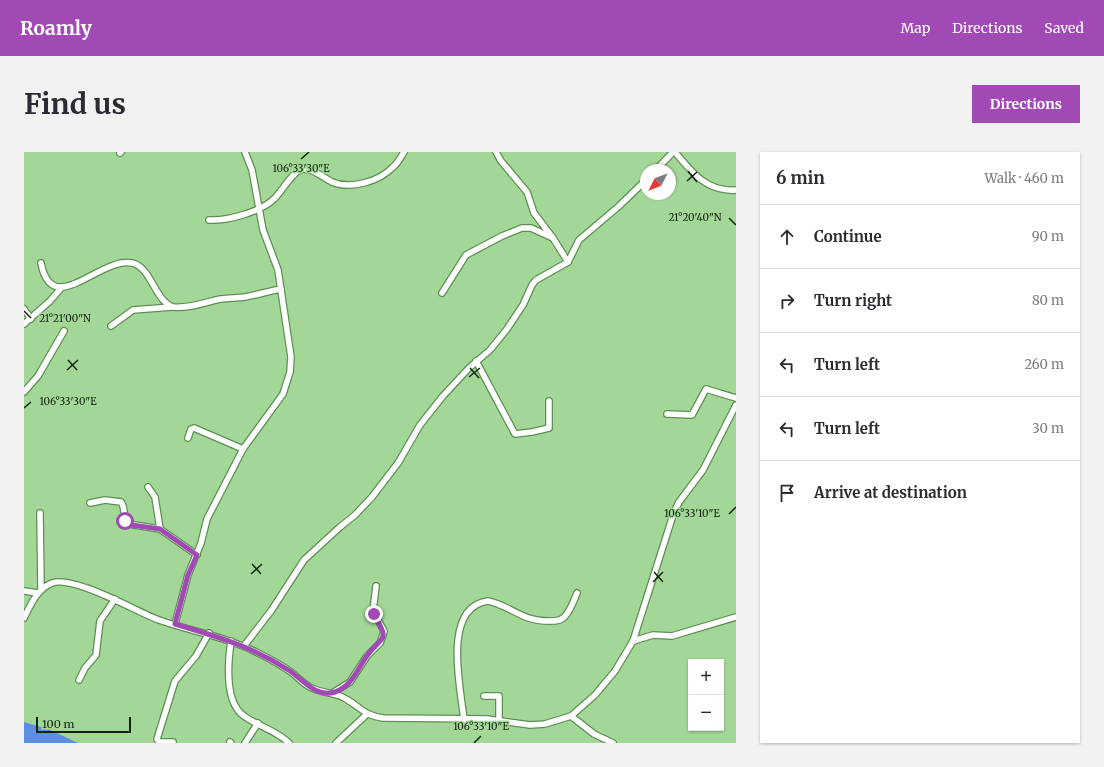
<!DOCTYPE html>
<html lang="en">
<head>
<meta charset="utf-8">
<style>
  :root { --surface:#fff; --page:#f2f2f3; --text:#2b2b33; --muted:#7c7c81; --line:#e1e1e2; --accent:#a149b5 }
  body { margin:0; font-family:Merriweather,serif; background:var(--page); color:var(--text) }
  .controls { position:absolute; right:12px; bottom:12px; display:grid; overflow:hidden; border-radius:0px; box-shadow:0 1px 3px #0004 }
  .controls button { width:36px; height:36px; display:grid; place-items:center; padding:0; border:0; border-bottom:1px solid var(--line); background:var(--surface); color:var(--text); font:20px sans-serif }
  .compass { position:absolute; left:616px; top:12px; width:36px; height:36px; border-radius:50%; background:var(--surface); box-shadow:0 1px 3px #0004; rotate:228deg }
  .scale { position:absolute; left:12px; bottom:10px; width:95px; box-sizing:border-box; padding-left:4px; border:2px solid #11250d; border-top:0; font-size:11px; line-height:14px; white-space:nowrap; color:#11250d; -webkit-text-stroke:3px #a3d797; paint-order:stroke }
  .stop { position:absolute; width:12px; height:12px; margin:-9px; border:3px solid #a149b5; border-radius:50%; background:#fff }
  .stop.end { background:#a149b5; border-color:#fff; box-shadow:0 1px 4px #0008 }
  .list { margin:0; padding:0; list-style:none }
  h2 { display:flex; justify-content:space-between; align-items:center; height:52px; margin:0; padding:0 16px; font-size:17px }
  h2 small { font-size:13px; font-weight:400; color:var(--muted) }
  .list li { display:grid; grid-template-columns:26px 1fr auto; gap:12px; align-items:center; box-sizing:border-box; height:64px; padding:0 16px; border-top:1px solid var(--line) }
  .list b { display:block; font-size:15px; white-space:nowrap }
  .list em { font-size:13px; font-style:normal; color:var(--muted) }
  .icon { flex:none; width:22px; height:22px; fill:none; stroke:currentColor; stroke-width:2; stroke-linecap:round; stroke-linejoin:round }
  .map { position:relative; flex:none; width:712px; height:591px; overflow:hidden; border-radius:0px }
  header { display:flex; align-items:center; gap:24px; box-sizing:border-box; height:56px; padding:0 20px; background:var(--accent); color:#fff }
  header strong { font-size:19px }
  nav { display:flex; gap:22px; margin-inline-start:auto; font-size:14px }
  .intro { display:flex; align-items:center; justify-content:space-between; box-sizing:border-box; height:96px; padding:0 24px }
  h1 { margin:0; font-size:28px }
  .button { padding:10px 18px; border-radius:0px; background:var(--accent); color:#fff; font-size:14px; font-weight:700 }
  main { display:flex; gap:24px; padding:0 24px }
  aside { flex:1; background:var(--surface); border-radius:0px; box-shadow:0 1px 3px #0004 }
  .map>svg:first-child { display:block }
  .water { fill:#5c8ee2 }
  .lines { fill:none; stroke-linecap:round; stroke-linejoin:round }
  .minor-casing { stroke:#5e8f54; stroke-width:8 }
  .minor { stroke:#fff; stroke-width:5.5 }
  .route { stroke:#a149b5; stroke-width:5 }
  .ticks { fill:none; stroke:#11250d; stroke-width:1.5 }
  .ticks-label { font-size:10px; text-anchor:middle; fill:#11250d; stroke:#a3d797; stroke-width:3; stroke-linejoin:round; paint-order:stroke }
</style>
</head>
<body>
<header>
<strong>Roamly</strong>
<nav><a>Map</a><a>Directions</a><a>Saved</a></nav>
</header>
<div class="intro"><h1>Find us</h1><a class="button">Directions</a></div>
<main>
<div class="map">
<svg width="712" height="591" viewBox="0 0 712 591">
  <rect width="100%" height="100%" fill="#a3d797"/>
  <path class="water" d="M 0,570 L 24,577 L 54,591 L 0,591 Z"/>
  <g class="lines">
    <defs>
      <g id="minor">
        <path d="M 472,0 L 477,9 L 503,40 L 510,61 L 529,86 L 544,110"/>
        <path d="M 651,0 C 668,21 683,40 712,38"/>
        <path d="M 96,1 L 97,0"/>
        <path d="M 632,18 L 649,0"/>
        <path d="M 185,68 C 204,69 236,60 250,47 C 259,38 266,23 277,17 C 289,16 298,25 308,30 C 327,38 356,29 369,15 C 374,11 377,5 380,0"/>
        <path d="M 17,111 C 28,168 75,105 108,111 C 124,114 130,140 141,150 C 143,152 146,154 149,155 C 165,157 181,150 197,147 C 205,146 213,146 221,145 C 233,143 245,139 257,137"/>
        <path d="M 418,141 L 442,103 L 478,84 L 498,76 L 507,76 L 529,86"/>
        <path d="M 0,157 L 7,167"/>
        <path d="M 0,172 L 26,149 L 38,135"/>
        <path d="M 87,174 L 109,158 L 148,155"/>
        <path d="M 452,209 L 491,282 L 508,280 L 525,276 L 525,249"/>
        <path d="M 0,240 L 14,224 L 40,179"/>
        <path d="M 643,262 L 668,263 L 682,237 L 712,246"/>
        <path d="M 164,286 L 167,277 L 170,276 L 219,297"/>
        <path d="M 124,335 L 131,345 L 136,377"/>
        <path d="M 66,351 L 81,348 L 97,350 C 102,356 98,365 104,372 L 136,377 L 173,403"/>
        <path d="M 16,361 L 17,438"/>
        <path d="M 0,439 L 14,441"/>
        <path d="M 0,466 C 7,452 13,437 28,431 C 50,423 113,460 135,468 C 169,480 204,485 236,502 C 246,507 257,513 267,520 C 274,525 280,533 288,536 C 300,542 311,540 322,547 C 338,556 339,563 359,566 L 463,567 L 506,573 L 521,572 L 547,564 L 571,543 L 591,519 L 609,489 L 650,360 L 655,350 L 679,318 L 712,253"/>
        <path d="M 151,472 L 164,423 L 177,391 L 183,367 L 219,297 L 259,242 L 266,220 L 267,205 L 254,118 L 239,78 L 228,18 L 221,0"/>
        <path d="M 207,489 C 204,510 200,550 220,564 C 235,575 250,577 265,591"/>
        <path d="M 609,489 L 629,483 L 648,484 L 712,465"/>
        <path d="M 220,494 L 247,459 L 280,408 L 316,375 L 331,363 L 348,345 L 374,311 L 396,273 L 419,244 L 445,216 L 466,198 L 483,177 L 499,153 L 508,133 L 512,128 L 544,110 L 555,88 L 594,55 L 622,28"/>
        <path d="M 55,528 L 61,516 L 72,503 L 76,469 L 91,447"/>
        <path d="M 310,540 L 326,530 L 343,504 L 356,491 L 359,483 L 360,479 L 349,459 L 352,434"/>
        <path d="M 460,544 L 475,544 L 475,568"/>
        <path d="M 547,564 L 570,582 L 589,591"/>
        <path d="M 440,568 C 437,538 417,455 464,449 C 488,454 496,469 525,469 C 532,469 538,469 542,463 C 547,457 550,448 553,441"/>
        <path d="M 149,590 L 135,590 L 133,587 L 151,529 L 172,504 L 185,481"/>
        <path d="M 206,590 L 207,591"/>
        <path d="M 221,591 L 234,571"/>
        <path d="M 312,591 L 342,563"/>
      </g>
    </defs>
    <use href="#minor" class="minor-casing"/>
    <use href="#minor" class="minor"/>
  </g>
  <g class="lines">
    <path class="route" d="M 101,369 L 107,373 L 136,377 L 173,403 L 164,423 L 151,472 C 194,485 227,494 266,519 C 279,528 292,546 311,540 C 327,535 334,517 342,505 C 358,482 367,492 350,462"/>
  </g>
  <path class="ticks" d="M 277,7 L 285,0M 664,19 L 673,30M 663,29 L 673,20M 705,66 L 712,73M 0,159 L 7,166M 44,208 L 53,218M 446,216 L 455,226M 43,218 L 54,208M 445,225 L 456,216M 0,256 L 7,250M 705,362 L 712,355M 228,412 L 237,422M 630,420 L 639,430M 227,422 L 238,412M 629,430 L 639,420M 450,591 L 457,584"/>
  <g class="ticks-label">
    <text x="277" y="20">106°33'30"E</text>
    <text x="671" y="69">21°20'40"N</text>
    <text x="41" y="170">21°21'00"N</text>
    <text x="44" y="253">106°33'30"E</text>
    <text x="668" y="365">106°33'10"E</text>
    <text x="457" y="578">106°33'10"E</text>
  </g>
</svg>
<div class="controls">
<button>+</button>
<button>−</button>
</div>
<svg class="compass" viewBox="-18 -18 36 36"><path d="M0-13l5 13h-10z" fill="#e53935"/><path d="M0 13l5-13h-10z" fill="#7c7c81"/></svg>
<div class="scale">100 m</div>
<div class="stop" style="left:101px;top:369px"></div>
<div class="stop end" style="left:350px;top:462px"></div>
</div>
<aside>
<h2>6 min<small>Walk · 460 m</small></h2>
<ul class="list">
<li><svg class="icon" aria-label="ahead" viewBox="0 0 24 24"><path d="M12 20V5M6 11l6-6 6 6"/></svg><div><b>Continue</b></div><em>90 m</em></li>
<li><svg class="icon" aria-label="right" viewBox="0 0 24 24"><path d="M7 20v-9h11M14 6l5 5-5 5"/></svg><div><b>Turn right</b></div><em>80 m</em></li>
<li><svg class="icon" aria-label="left" viewBox="0 0 24 24"><path d="M17 20v-9H6M10 6l-5 5 5 5"/></svg><div><b>Turn left</b></div><em>260 m</em></li>
<li><svg class="icon" aria-label="left" viewBox="0 0 24 24"><path d="M17 20v-9H6M10 6l-5 5 5 5"/></svg><div><b>Turn left</b></div><em>30 m</em></li>
<li><svg class="icon" aria-label="arrive" viewBox="0 0 24 24"><path d="M6 21V4h12l-3 4 3 4H6"/></svg><div><b>Arrive at destination</b></div></li>
</ul>
</aside>
</main>
</body>
</html>
